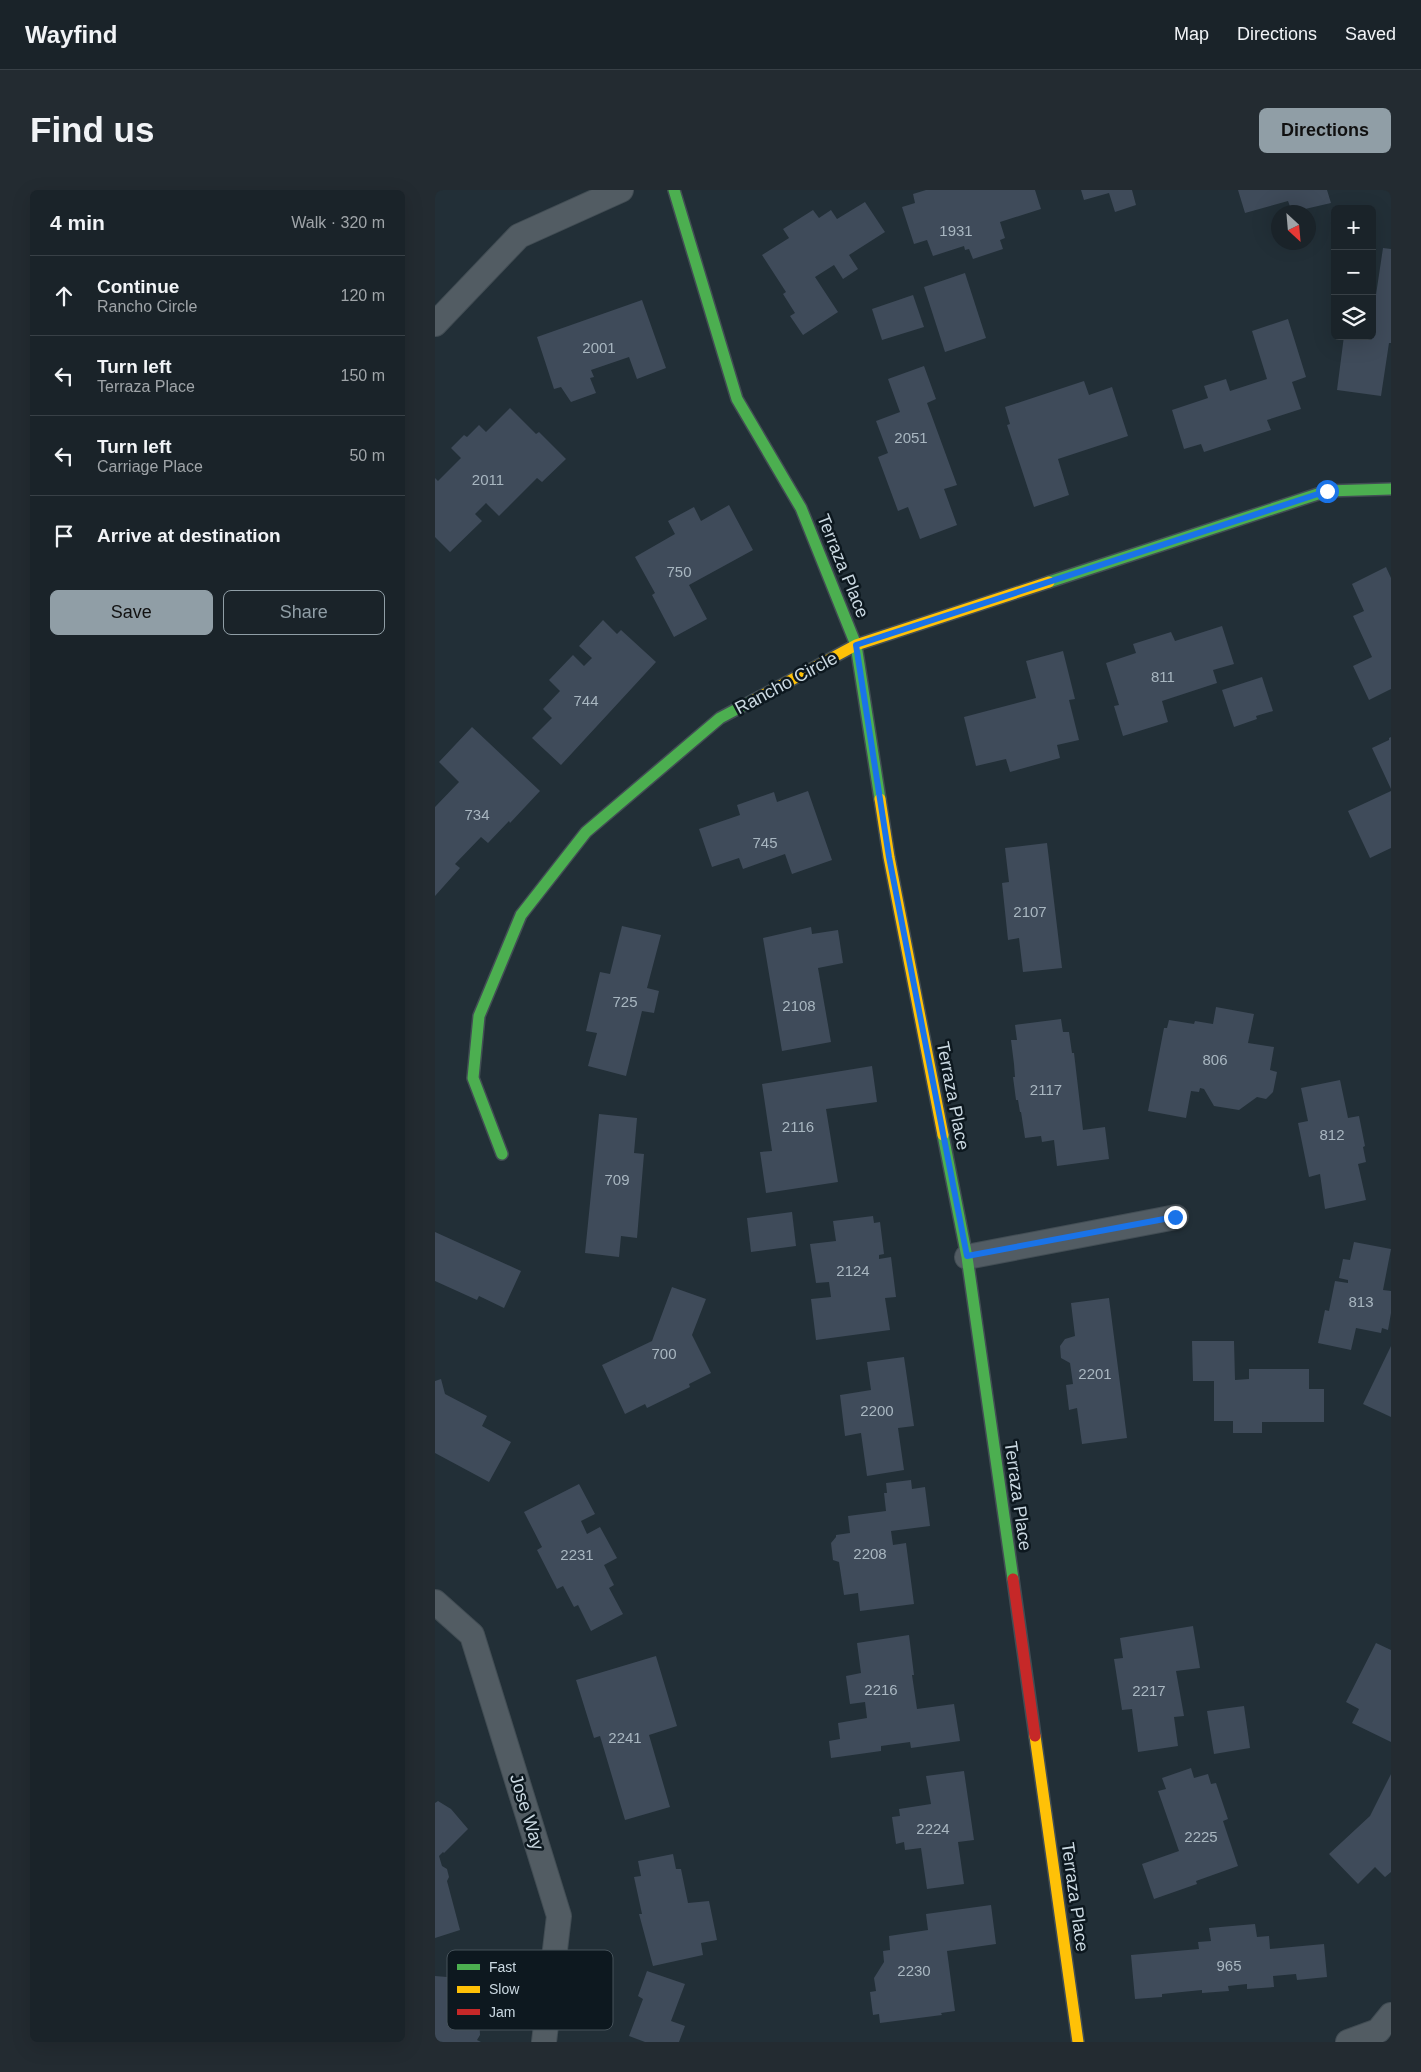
<!DOCTYPE html>
<html lang="en">
<head>
<meta charset="utf-8">
<style>
  :root { --surface:#1a2329; --page:#232b31; --text:#f1f3f6; --muted:#9fa4a8; --line:#384046; --accent:#909ea6 }
  body { margin:0; font-family:Arial,sans-serif; background:var(--page); color:var(--text) }
  .controls { position:absolute; right:15px; top:15px; display:grid; overflow:hidden; border-radius:8px; box-shadow:0 5px 20px #0002 }
  .controls button { width:45px; height:45px; display:grid; place-items:center; padding:0; border:0; border-bottom:1px solid var(--line); background:var(--surface); color:var(--text); font:25px sans-serif }
  .compass { position:absolute; left:836px; top:15px; width:45px; height:45px; border-radius:50%; background:var(--surface); box-shadow:0 5px 20px #0002; rotate:154deg }
  .stop { position:absolute; width:15px; height:15px; margin:-11px; border:4px solid #1a73e8; border-radius:50%; background:#fff }
  .stop.end { background:#1a73e8; border-color:#fff; box-shadow:0 1px 5px #0008 }
  .list { margin:0; padding:0; list-style:none }
  h2 { display:flex; justify-content:space-between; align-items:center; height:65px; margin:0; padding:0 20px; font-size:21px }
  h2 small { font-size:16px; font-weight:400; color:var(--muted) }
  .list li { display:grid; grid-template-columns:32px 1fr auto; gap:15px; align-items:center; box-sizing:border-box; height:80px; padding:0 20px; border-top:1px solid var(--line) }
  .list b { display:block; font-size:19px; white-space:nowrap }
  .list p { margin:0; font-size:16px; white-space:nowrap; color:var(--muted) }
  .list em { font-size:16px; font-style:normal; color:var(--muted) }
  .actions { display:flex; gap:10px; padding:15px 20px }
  .actions a { flex:1; padding:11px 0; border:1px solid var(--accent); border-radius:8px; text-align:center; font-size:18px; color:var(--accent) }
  .actions .main { background:var(--accent); color:#111 }
  .icon { flex:none; width:28px; height:28px; fill:none; stroke:currentColor; stroke-width:2; stroke-linecap:round; stroke-linejoin:round }
  .map { position:relative; flex:none; width:956px; height:1852px; overflow:hidden; border-radius:8px }
  header { display:flex; align-items:center; gap:30px; box-sizing:border-box; height:70px; padding:0 25px; background:var(--surface); border-bottom:1px solid var(--line) }
  header strong { font-size:24px }
  nav { display:flex; gap:28px; margin-inline-start:auto; font-size:18px }
  .intro { display:flex; align-items:center; justify-content:space-between; box-sizing:border-box; height:120px; padding:0 30px }
  h1 { margin:0; font-size:35px }
  .button { padding:12px 22px; border-radius:8px; background:var(--accent); color:#111; font-size:18px; font-weight:700 }
  main { display:flex; gap:30px; padding:0 30px }
  aside { flex:1; background:var(--surface); border-radius:8px; box-shadow:0 5px 20px #0002 }
  .map>svg:first-child { display:block }
  .building { fill:#3f4b5a }
  .lines { fill:none; stroke-linecap:round; stroke-linejoin:round }
  .street-casing { stroke:#424d54; stroke-width:26 }
  .fast-casing { stroke:#424d54; stroke-width:14 }
  .slow-casing { stroke:#424d54; stroke-width:14 }
  .jam-casing { stroke:#424d54; stroke-width:14 }
  .street { stroke:#525c63; stroke-width:24 }
  .fast { stroke:#4caf50; stroke-width:11 }
  .slow { stroke:#ffc107; stroke-width:11 }
  .jam { stroke:#c62828; stroke-width:11 }
  .route { stroke:#1a73e8; stroke-width:6 }
  .labels { text-anchor:middle; dominant-baseline:central; stroke-width:5; stroke-linejoin:round; paint-order:stroke }
  .number-label { font-size:15px; fill:#a8b6c0 }
  .street-label { font-size:18px; fill:#cbd9e2; stroke:#0d181f }
  .key { fill:#0d181f; stroke:#46525a; stroke-width:1 }
  .key-label { font-size:14px; fill:#cbd9e2 }
</style>
</head>
<body>
<header>
<strong>Wayfind</strong>
<nav><a>Map</a><a>Directions</a><a>Saved</a></nav>
</header>
<div class="intro"><h1>Find us</h1><a class="button">Directions</a></div>
<main>
<aside>
<h2>4 min<small>Walk · 320 m</small></h2>
<ul class="list">
<li><svg class="icon" aria-label="ahead" viewBox="0 0 24 24"><path d="M12 20V5M6 11l6-6 6 6"/></svg><div><b>Continue</b><p>Rancho Circle</p></div><em>120 m</em></li>
<li><svg class="icon" aria-label="left" viewBox="0 0 24 24"><path d="M17 20v-9H6M10 6l-5 5 5 5"/></svg><div><b>Turn left</b><p>Terraza Place</p></div><em>150 m</em></li>
<li><svg class="icon" aria-label="left" viewBox="0 0 24 24"><path d="M17 20v-9H6M10 6l-5 5 5 5"/></svg><div><b>Turn left</b><p>Carriage Place</p></div><em>50 m</em></li>
<li><svg class="icon" aria-label="arrive" viewBox="0 0 24 24"><path d="M6 21V4h12l-3 4 3 4H6"/></svg><div><b>Arrive at destination</b></div></li>
</ul>
<div class="actions"><a class="main">Save</a><a>Share</a></div>
</aside>
<div class="map">
<svg width="956" height="1852" viewBox="0 0 956 1852">
  <rect width="100%" height="100%" fill="#222f37"/>
  <g class="building">
    <path d="M 491,0 L 600,0 L 606,19 L 565,32 L 570,48 L 565,50 L 568,59 L 538,69 L 534,59 L 530,60 L 529,56 L 498,66 L 492,50 L 479,54 L 467,17 L 480,13 L 478,4 Z"/>
    <path d="M 646,0 L 697,0 L 701,15 L 680,22 L 674,3 L 649,10 Z"/>
    <path d="M 803,0 L 892,0 L 896,13 L 857,22 L 853,11 L 810,23 Z"/>
    <path d="M 430,12 L 450,42 L 414,65 L 423,79 L 408,89 L 399,75 L 380,87 L 403,122 L 368,145 L 355,126 L 360,123 L 348,104 L 351,102 L 327,65 L 354,48 L 348,39 L 378,20 L 384,28 L 396,20 L 402,29 Z"/>
    <path d="M 948,58 L 956,59 L 956,153 L 954,153 L 946,206 L 902,200 L 909,146 L 937,146 L 937,118 L 939,118 Z"/>
    <path d="M 530,83 L 551,148 L 510,162 L 489,97 Z"/>
    <path d="M 478,105 L 489,137 L 447,150 L 437,119 Z"/>
    <path d="M 207,110 L 231,178 L 202,189 L 194,167 L 156,180 L 159,187 L 155,188 L 161,203 L 136,212 L 126,197 L 119,199 L 102,147 Z"/>
    <path d="M 853,129 L 871,187 L 857,192 L 866,219 L 832,230 L 836,240 L 769,262 L 766,254 L 749,259 L 737,220 L 773,208 L 769,196 L 791,189 L 795,201 L 832,189 L 817,141 Z"/>
    <path d="M 489,176 L 501,209 L 492,213 L 522,295 L 509,299 L 522,335 L 485,349 L 473,317 L 463,321 L 443,267 L 453,263 L 441,231 L 465,222 L 453,189 Z"/>
    <path d="M 649,191 L 654,205 L 677,197 L 693,246 L 623,269 L 634,305 L 599,317 L 572,235 L 575,234 L 570,217 Z"/>
    <path d="M 75,218 L 101,244 L 104,242 L 131,269 L 107,292 L 102,288 L 64,326 L 51,313 L 40,324 L 47,331 L 15,362 L 0,347 L 0,288 L 3,291 L 26,268 L 16,258 L 29,245 L 32,247 L 44,235 L 51,242 Z"/>
    <path d="M 294,315 L 318,360 L 254,395 L 272,429 L 239,447 L 217,405 L 220,403 L 200,367 L 240,344 L 233,331 L 259,317 L 266,331 Z"/>
    <path d="M 951,377 L 956,388 L 956,499 L 934,510 L 918,476 L 937,467 L 918,426 L 929,421 L 917,394 Z"/>
    <path d="M 168,430 L 182,444 L 186,440 L 221,472 L 126,575 L 97,548 L 117,528 L 108,519 L 125,501 L 114,490 L 138,465 L 149,476 L 157,468 L 144,456 Z"/>
    <path d="M 787,436 L 799,474 L 778,480 L 782,493 L 727,511 L 733,532 L 688,546 L 679,516 L 684,515 L 671,473 L 701,463 L 698,454 L 736,442 L 740,451 Z"/>
    <path d="M 628,461 L 640,509 L 634,510 L 644,550 L 622,555 L 625,568 L 575,582 L 571,569 L 541,576 L 529,527 L 601,508 L 591,471 Z"/>
    <path d="M 827,487 L 838,521 L 821,526 L 822,529 L 799,537 L 787,500 Z"/>
    <path d="M 37,537 L 105,601 L 75,633 L 74,631 L 53,653 L 46,647 L 20,674 L 25,678 L 0,706 L 0,617 L 24,592 L 4,572 Z"/>
    <path d="M 956,547 L 956,599 L 937,558 L 954,550 L 954,548 Z"/>
    <path d="M 373,601 L 397,670 L 357,684 L 350,664 L 308,679 L 304,668 L 277,677 L 264,639 L 305,625 L 302,615 L 339,602 L 342,612 Z"/>
    <path d="M 956,601 L 956,658 L 935,668 L 913,621 Z"/>
    <path d="M 612,653 L 627,778 L 588,782 L 584,748 L 573,750 L 567,693 L 574,692 L 570,658 Z"/>
    <path d="M 187,736 L 226,745 L 212,798 L 224,801 L 219,823 L 207,821 L 191,886 L 153,876 L 162,843 L 151,841 L 165,782 L 175,784 Z"/>
    <path d="M 376,737 L 377,744 L 403,740 L 408,773 L 383,778 L 396,852 L 347,861 L 328,748 Z"/>
    <path d="M 781,817 L 819,824 L 813,853 L 839,857 L 835,880 L 842,882 L 838,902 L 831,909 L 822,907 L 804,920 L 779,916 L 769,899 L 765,898 L 764,902 L 756,901 L 751,928 L 713,921 L 729,838 L 732,838 L 734,830 L 759,834 L 760,831 L 778,834 Z"/>
    <path d="M 626,829 L 628,842 L 634,842 L 637,863 L 639,863 L 648,940 L 670,937 L 674,969 L 622,976 L 619,950 L 607,952 L 606,946 L 590,948 L 586,922 L 585,922 L 583,910 L 581,910 L 578,887 L 580,887 L 579,874 L 576,850 L 582,850 L 580,835 Z"/>
    <path d="M 437,876 L 442,912 L 391,919 L 403,992 L 331,1003 L 325,962 L 337,961 L 327,894 Z"/>
    <path d="M 905,890 L 913,928 L 924,926 L 930,956 L 928,957 L 931,972 L 923,974 L 931,1010 L 890,1019 L 885,984 L 874,987 L 863,933 L 873,931 L 866,898 Z"/>
    <path d="M 164,924 L 202,928 L 199,963 L 209,964 L 202,1048 L 186,1046 L 184,1067 L 150,1063 Z"/>
    <path d="M 357,1022 L 361,1056 L 316,1062 L 312,1028 Z"/>
    <path d="M 438,1026 L 439,1033 L 445,1032 L 449,1064 L 444,1065 L 444,1069 L 456,1067 L 461,1107 L 450,1108 L 455,1140 L 381,1150 L 376,1109 L 396,1107 L 394,1092 L 381,1093 L 375,1054 L 401,1051 L 398,1031 Z"/>
    <path d="M 0,1042 L 86,1081 L 69,1118 L 44,1106 L 42,1110 L 0,1091 Z"/>
    <path d="M 919,1052 L 956,1059 L 948,1100 L 956,1101 L 956,1123 L 953,1140 L 947,1138 L 946,1143 L 921,1138 L 916,1160 L 883,1153 L 890,1120 L 894,1121 L 900,1091 L 913,1093 L 913,1090 L 904,1088 L 908,1069 L 915,1070 Z"/>
    <path d="M 237,1097 L 271,1109 L 257,1145 L 276,1183 L 254,1194 L 255,1197 L 212,1218 L 210,1214 L 190,1224 L 167,1175 L 217,1151 Z"/>
    <path d="M 674,1108 L 692,1248 L 647,1254 L 642,1218 L 634,1220 L 631,1195 L 638,1194 L 635,1173 L 626,1168 L 625,1156 L 630,1149 L 640,1146 L 636,1113 Z"/>
    <path d="M 757,1151 L 799,1151 L 800,1190 L 814,1189 L 814,1179 L 874,1179 L 874,1199 L 889,1199 L 889,1232 L 827,1232 L 827,1243 L 798,1243 L 798,1231 L 779,1231 L 779,1191 L 758,1191 Z"/>
    <path d="M 956,1156 L 956,1227 L 928,1214 Z"/>
    <path d="M 469,1167 L 479,1236 L 463,1238 L 469,1280 L 432,1286 L 426,1243 L 410,1246 L 405,1205 L 436,1200 L 432,1172 Z"/>
    <path d="M 6,1189 L 10,1204 L 52,1226 L 47,1236 L 76,1252 L 54,1292 L 0,1263 L 0,1191 Z"/>
    <path d="M 476,1290 L 477,1299 L 490,1297 L 495,1336 L 456,1341 L 458,1355 L 471,1353 L 479,1414 L 425,1421 L 423,1403 L 409,1405 L 404,1372 L 398,1370 L 396,1353 L 401,1347 L 401,1345 L 415,1343 L 413,1326 L 451,1321 L 449,1303 L 452,1303 L 451,1293 Z"/>
    <path d="M 144,1294 L 160,1324 L 146,1331 L 152,1344 L 165,1337 L 182,1368 L 169,1375 L 179,1395 L 174,1398 L 188,1424 L 156,1441 L 143,1415 L 139,1417 L 128,1396 L 122,1399 L 102,1360 L 107,1357 L 89,1322 Z"/>
    <path d="M 758,1436 L 765,1478 L 741,1481 L 749,1526 L 739,1527 L 743,1556 L 703,1562 L 697,1519 L 687,1520 L 679,1469 L 688,1468 L 685,1448 Z"/>
    <path d="M 474,1445 L 479,1485 L 477,1485 L 482,1519 L 519,1514 L 525,1551 L 476,1558 L 475,1552 L 446,1556 L 446,1561 L 396,1568 L 394,1551 L 405,1549 L 403,1533 L 432,1528 L 430,1512 L 415,1514 L 411,1486 L 426,1483 L 422,1453 Z"/>
    <path d="M 941,1453 L 956,1460 L 956,1552 L 917,1533 L 924,1519 L 911,1512 Z"/>
    <path d="M 221,1466 L 242,1536 L 214,1545 L 235,1617 L 190,1630 L 165,1546 L 159,1548 L 141,1490 Z"/>
    <path d="M 809,1516 L 815,1558 L 779,1564 L 772,1521 Z"/>
    <path d="M 756,1578 L 759,1588 L 773,1584 L 776,1594 L 781,1593 L 793,1629 L 788,1631 L 803,1676 L 761,1691 L 762,1694 L 719,1709 L 707,1674 L 744,1661 L 723,1601 L 731,1599 L 727,1588 Z"/>
    <path d="M 529,1581 L 539,1650 L 523,1652 L 529,1694 L 492,1699 L 486,1658 L 470,1660 L 469,1652 L 461,1654 L 457,1627 L 465,1626 L 464,1619 L 496,1614 L 491,1586 Z"/>
    <path d="M 956,1584 L 956,1682 L 950,1687 L 940,1677 L 923,1694 L 894,1664 L 935,1626 Z"/>
    <path d="M 3,1611 L 16,1619 L 33,1639 L 9,1663 L 8,1662 L 4,1666 L 7,1676 L 12,1679 L 14,1687 L 12,1691 L 25,1740 L 0,1748 L 0,1613 Z"/>
    <path d="M 238,1664 L 241,1679 L 246,1679 L 253,1713 L 274,1711 L 282,1750 L 266,1753 L 268,1765 L 218,1776 L 204,1724 L 207,1724 L 199,1687 L 206,1686 L 203,1671 Z"/>
    <path d="M 556,1715 L 561,1754 L 512,1761 L 520,1821 L 506,1823 L 507,1825 L 445,1833 L 444,1824 L 438,1825 L 435,1802 L 441,1801 L 439,1788 L 449,1772 L 448,1761 L 455,1760 L 454,1746 L 493,1740 L 491,1724 Z"/>
    <path d="M 820,1734 L 822,1747 L 834,1746 L 835,1759 L 889,1754 L 892,1787 L 862,1790 L 861,1784 L 838,1786 L 839,1797 L 812,1799 L 812,1794 L 793,1796 L 794,1801 L 767,1803 L 767,1800 L 727,1804 L 727,1807 L 700,1809 L 696,1765 L 764,1759 L 763,1752 L 776,1751 L 774,1738 Z"/>
    <path d="M 212,1781 L 250,1794 L 236,1831 L 250,1836 L 244,1852 L 210,1852 L 194,1846 L 208,1809 L 203,1806 Z"/>
    <path d="M 0,1786 L 36,1789 L 34,1817 L 44,1819 L 45,1845 L 42,1850 L 46,1852 L 0,1852 Z"/>
  </g>
  <g class="lines">
    <defs>
      <g id="street">
        <path d="M 0,134 L 84,46 L 186,0"/>
        <path d="M 532,1067 L 741,1027"/>
        <path d="M 0,1412 L 37,1445 L 124,1726 L 109,1852"/>
        <path d="M 913,1852 L 943,1841 L 956,1825"/>
      </g>
      <g id="fast">
        <path d="M 239,0 L 302,209 L 366,318 L 421,455 L 445,609"/>
        <path d="M 614,392 L 892,301 L 956,299"/>
        <path d="M 508,945 L 532,1067 L 578,1389"/>
        <path d="M 67,964 L 38,888 L 44,826 L 86,725 L 151,642 L 285,528 L 319,510"/>
      </g>
      <g id="slow">
        <path d="M 319,510 L 421,455 L 614,392"/>
        <path d="M 445,609 L 454,667 L 508,945"/>
        <path d="M 600,1546 L 643,1852"/>
      </g>
      <path id="jam" d="M 578,1389 L 600,1546"/>
    </defs>
    <use href="#street" class="street-casing"/>
    <use href="#fast" class="fast-casing"/>
    <use href="#slow" class="slow-casing"/>
    <use href="#jam" class="jam-casing"/>
    <use href="#street" class="street"/>
    <use href="#fast" class="fast"/>
    <use href="#slow" class="slow"/>
    <use href="#jam" class="jam"/>
  </g>
  <g class="lines">
    <path class="route" d="M 740,1027 L 532,1066 L 454,667 L 421,455 L 892,301"/>
  </g>
  <g class="labels">
    <g class="number-label">
      <text x="521" y="40">1931</text>
      <text x="164" y="157">2001</text>
      <text x="476" y="247">2051</text>
      <text x="53" y="289">2011</text>
      <text x="244" y="381">750</text>
      <text x="728" y="486">811</text>
      <text x="151" y="510">744</text>
      <text x="42" y="624">734</text>
      <text x="330" y="652">745</text>
      <text x="595" y="721">2107</text>
      <text x="190" y="811">725</text>
      <text x="364" y="815">2108</text>
      <text x="780" y="869">806</text>
      <text x="611" y="899">2117</text>
      <text x="363" y="936">2116</text>
      <text x="897" y="944">812</text>
      <text x="182" y="989">709</text>
      <text x="418" y="1080">2124</text>
      <text x="926" y="1111">813</text>
      <text x="229" y="1163">700</text>
      <text x="660" y="1183">2201</text>
      <text x="442" y="1220">2200</text>
      <text x="435" y="1363">2208</text>
      <text x="142" y="1364">2231</text>
      <text x="446" y="1499">2216</text>
      <text x="714" y="1500">2217</text>
      <text x="190" y="1547">2241</text>
      <text x="498" y="1638">2224</text>
      <text x="766" y="1646">2225</text>
      <text x="794" y="1775">965</text>
      <text x="479" y="1780">2230</text>
    </g>
    <g class="street-label">
      <text transform="translate(408 376) rotate(68)">Terraza Place</text>
      <text transform="translate(351 493) rotate(-28)">Rancho Circle</text>
      <text transform="translate(518 906) rotate(79)">Terraza Place</text>
      <text transform="translate(583 1306) rotate(82)">Terraza Place</text>
      <text transform="translate(92 1622) rotate(73)">Jose Way</text>
      <text transform="translate(640 1707) rotate(82)">Terraza Place</text>
    </g>
  </g>
  <rect x="12" y="1760" width="166" height="80" rx="8" class="key"/>
  <rect x="22" y="1774" width="23" height="6" fill="#4caf50"/>
  <rect x="22" y="1796" width="23" height="7" fill="#ffc107"/>
  <rect x="22" y="1819" width="23" height="6" fill="#c62828"/>
  <g class="key-label">
    <text x="54" y="1782">Fast</text>
    <text x="54" y="1804">Slow</text>
    <text x="54" y="1827">Jam</text>
  </g>
</svg>
<div class="controls">
<button>+</button>
<button>−</button>
<button><svg class="icon" aria-label="layers" viewBox="0 0 24 24"><path d="M12 4l9 5-9 5-9-5zM3 14l9 5 9-5"/></svg></button>
</div>
<svg class="compass" viewBox="-18 -18 36 36"><path d="M0-13l5 13h-10z" fill="#e53935"/><path d="M0 13l5-13h-10z" fill="#9fa4a8"/></svg>
<div class="stop" style="left:892px;top:301px"></div>
<div class="stop end" style="left:740px;top:1027px"></div>
</div>
</main>
</body>
</html>
